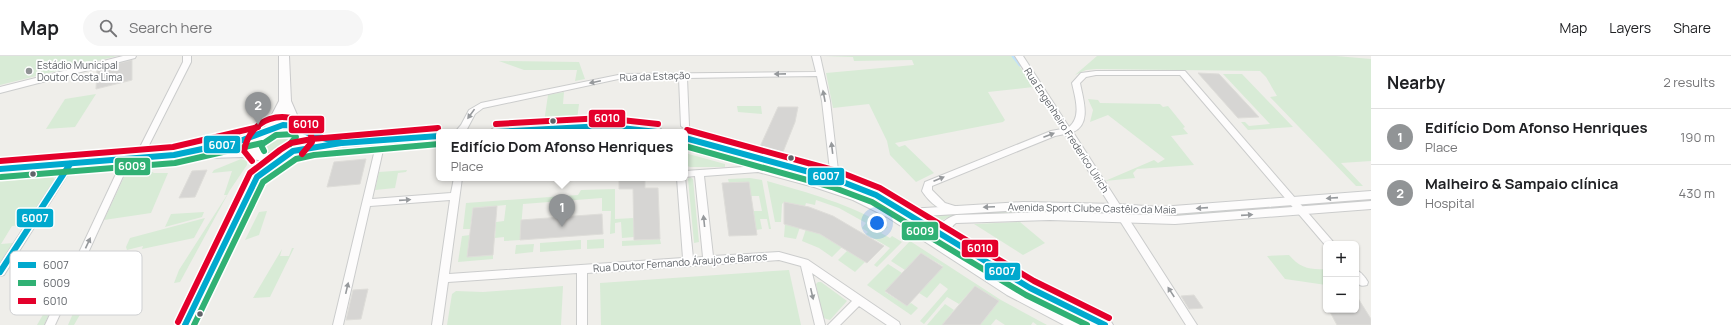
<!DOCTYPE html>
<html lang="en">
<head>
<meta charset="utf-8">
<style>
  :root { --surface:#fff; --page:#f6f6f6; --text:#202124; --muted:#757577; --line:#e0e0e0; --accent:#919496 }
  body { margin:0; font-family:Manrope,sans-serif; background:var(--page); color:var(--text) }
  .controls { position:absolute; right:12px; bottom:12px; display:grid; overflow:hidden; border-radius:6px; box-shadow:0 1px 3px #0004 }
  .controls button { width:36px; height:36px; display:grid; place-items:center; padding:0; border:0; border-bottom:1px solid var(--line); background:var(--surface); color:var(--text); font:20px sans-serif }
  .you { position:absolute; left:877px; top:167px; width:14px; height:14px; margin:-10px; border:3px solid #fff; border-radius:50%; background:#1a73e8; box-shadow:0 0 0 6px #1a73e833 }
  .badge { display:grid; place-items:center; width:26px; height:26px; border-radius:50%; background:var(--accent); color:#fff; font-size:13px; font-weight:700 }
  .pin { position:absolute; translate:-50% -33px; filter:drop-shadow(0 1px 2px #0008) }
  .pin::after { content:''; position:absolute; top:21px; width:14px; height:12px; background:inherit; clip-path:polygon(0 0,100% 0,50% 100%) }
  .popup { position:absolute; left:436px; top:73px; width:252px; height:52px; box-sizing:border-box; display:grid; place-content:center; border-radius:6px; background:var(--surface); filter:drop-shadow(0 1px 3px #0005); font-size:13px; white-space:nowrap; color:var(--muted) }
  .popup b { font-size:15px; color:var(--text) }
  .popup::after { content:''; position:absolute; left:50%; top:100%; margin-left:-8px; border:8px solid transparent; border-top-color:var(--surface) }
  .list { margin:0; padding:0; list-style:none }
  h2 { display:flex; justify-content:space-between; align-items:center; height:52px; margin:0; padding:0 16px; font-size:17px }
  h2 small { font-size:13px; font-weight:400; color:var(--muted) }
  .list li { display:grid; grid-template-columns:26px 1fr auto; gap:12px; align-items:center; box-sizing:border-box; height:56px; padding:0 16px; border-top:1px solid var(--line) }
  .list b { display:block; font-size:15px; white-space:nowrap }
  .list p { margin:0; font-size:13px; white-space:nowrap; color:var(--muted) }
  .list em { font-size:13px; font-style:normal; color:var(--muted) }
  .icon { flex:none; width:22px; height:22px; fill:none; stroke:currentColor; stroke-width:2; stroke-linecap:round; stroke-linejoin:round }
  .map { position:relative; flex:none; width:1371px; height:269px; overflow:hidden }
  header { display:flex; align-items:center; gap:24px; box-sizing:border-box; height:56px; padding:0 20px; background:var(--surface); border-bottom:1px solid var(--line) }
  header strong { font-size:19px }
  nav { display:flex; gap:22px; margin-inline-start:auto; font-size:14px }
  .search { width:280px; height:36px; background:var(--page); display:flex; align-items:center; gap:10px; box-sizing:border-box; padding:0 14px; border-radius:22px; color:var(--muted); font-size:15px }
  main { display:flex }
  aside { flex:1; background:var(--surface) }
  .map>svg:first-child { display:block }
  .green { fill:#d8ebd6 }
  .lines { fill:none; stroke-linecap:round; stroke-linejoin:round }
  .stream { stroke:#bfe0f9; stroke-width:3 }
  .building { fill:#d6d5d3; stroke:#deddd9 }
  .minor-casing { stroke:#cbcccc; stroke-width:2 }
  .tertiary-casing { stroke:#cbcccc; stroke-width:2 }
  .secondary-casing { stroke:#cacacb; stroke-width:2 }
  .minor { fill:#fdfcfc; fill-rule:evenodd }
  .tertiary { fill:#fdfcfc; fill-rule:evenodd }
  .secondary { fill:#fdfcfc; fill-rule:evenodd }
  .bus-1-casing { stroke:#fff; stroke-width:9 }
  .bus-2-casing { stroke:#fff; stroke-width:9 }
  .bus-3-casing { stroke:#fff; stroke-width:9 }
  .bus-1 { stroke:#00a9ce; stroke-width:6 }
  .bus-2 { stroke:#30b174; stroke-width:6 }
  .bus-3 { stroke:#e4002b; stroke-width:6 }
  .oneway { fill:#96999c }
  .poi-dot { fill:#919496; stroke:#fff; stroke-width:1.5 }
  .bus-dot { fill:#5f6368; stroke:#fff; stroke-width:1.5 }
  .labels { text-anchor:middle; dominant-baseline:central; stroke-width:3.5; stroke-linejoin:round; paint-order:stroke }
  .poi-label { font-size:10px; fill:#5f6368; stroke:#fff; text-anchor:start }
  .street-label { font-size:10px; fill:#5f6368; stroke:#fff }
  .key { fill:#fff; stroke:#cfd0d2; stroke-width:1 }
  .key-label { font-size:11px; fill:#5f6368 }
  .line-badge { stroke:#fff; stroke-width:1.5 }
  .badge-label { font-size:11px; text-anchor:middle; font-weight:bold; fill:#fff }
</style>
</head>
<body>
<header>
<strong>Map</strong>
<div class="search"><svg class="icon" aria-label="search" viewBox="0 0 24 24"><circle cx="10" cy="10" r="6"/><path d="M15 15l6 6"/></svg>Search here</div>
<nav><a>Map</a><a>Layers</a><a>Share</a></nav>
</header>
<main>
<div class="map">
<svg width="1371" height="269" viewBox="0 0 1371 269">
  <rect width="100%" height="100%" fill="#efeeea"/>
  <g class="green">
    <path d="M 0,0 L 117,0 L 0,29 Z"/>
    <path d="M 823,0 L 1013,0 L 1033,31 L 988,36 L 1005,64 L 1003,66 L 895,87 L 899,91 L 905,89 L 934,117 L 916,126 L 890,99 L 887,85 L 869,48 L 833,52 L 826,17 L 914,9 L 912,4 L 854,5 L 853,1 Z"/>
    <path d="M 1097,0 L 1336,0 L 1371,3 L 1371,105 L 1341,107 L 1363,130 L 1356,130 L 1270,41 L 1277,40 L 1266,21 L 1260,15 L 1096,13 L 1086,14 L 1075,19 Z"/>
    <path d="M 499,5 L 579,6 L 585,23 L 575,25 L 577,14 L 524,14 Z"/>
    <path d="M 1223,18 L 1242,18 L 1293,71 L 1248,74 L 1241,66 L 1245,66 L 1249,70 L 1270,68 Z"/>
    <path d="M 564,36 L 563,48 L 579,48 L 577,64 L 544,66 L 548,39 Z"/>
    <path d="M 96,38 L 75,71 L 46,73 L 65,43 Z"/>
    <path d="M 1088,43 L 1098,44 L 1100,47 L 1160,48 L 1163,51 L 1168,50 L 1185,71 L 1183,72 L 1188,78 L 1171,80 L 1194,109 L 1137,113 L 1133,117 L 1135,122 L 1105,125 L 1154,104 L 1158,107 L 1165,103 L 1108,59 L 1090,66 L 1093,54 Z"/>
    <path d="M 737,50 L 761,50 L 762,58 L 738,56 Z"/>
    <path d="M 285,73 L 293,75 L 298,80 C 296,96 273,102 261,94 L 260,87 C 267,78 274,75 285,73 Z"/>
    <path d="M 685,97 L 725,108 L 725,111 L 690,111 L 685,109 Z"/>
    <path d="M 241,103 L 247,105 L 247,109 L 230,134 L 180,226 L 174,227 L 179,214 L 227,139 L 224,139 L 232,115 L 212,117 L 214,114 Z"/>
    <path d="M 771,109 L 822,123 L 857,135 L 894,153 L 891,155 L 862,140 L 831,129 L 770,112 Z"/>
    <path d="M 134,110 L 141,110 L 154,117 L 168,117 L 151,157 L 104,164 L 126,117 Z"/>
    <path d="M 407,114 L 406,116 L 398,117 L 395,132 L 375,134 L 379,116 Z"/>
    <path d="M 41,115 L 41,117 L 53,119 L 54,124 L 25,169 L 12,170 L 1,188 L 13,187 L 0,207 L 0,119 Z"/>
    <path d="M 690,121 L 693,123 L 699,186 L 694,187 L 688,123 Z"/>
    <path d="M 750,122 L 762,124 L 771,173 L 769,173 L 767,163 L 760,163 L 762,173 L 756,174 L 753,155 L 762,155 L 759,140 L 751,140 L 748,126 L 729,127 L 728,123 Z"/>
    <path d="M 767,125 C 809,137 850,148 888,171 L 881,177 L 890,182 L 892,180 L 902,186 L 877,211 L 874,209 L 890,192 L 866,178 L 868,176 L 862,172 L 866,167 L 839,152 L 816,144 L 815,149 L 806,147 L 805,150 L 784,146 L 782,148 L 781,166 L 775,166 Z"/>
    <path d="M 615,133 L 615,163 L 634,162 L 634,181 L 622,182 L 621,166 L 615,167 L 615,177 L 610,178 L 611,155 L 602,155 L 602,142 L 523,148 L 520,184 L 504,185 L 504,181 L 495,182 L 496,166 L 504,165 L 506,149 L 473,152 L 470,173 L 463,173 L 466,147 L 578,139 L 581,134 Z"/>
    <path d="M 1273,150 L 1275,153 L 1170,161 L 1144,160 L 1143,158 Z"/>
    <path d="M 1035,154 L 1071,155 L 1072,157 L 1020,156 L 962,159 L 961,156 Z"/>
    <path d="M 267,155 L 259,179 L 245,184 L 259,156 Z"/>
    <path d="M 897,155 L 1094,269 C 1078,269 1063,258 1049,251 C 996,223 946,189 895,157 Z"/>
    <path d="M 204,156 L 202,161 L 165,171 L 171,158 Z"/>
    <path d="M 956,156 L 957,159 L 949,161 L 936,167 L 919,159 Z"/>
    <path d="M 205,162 L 194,182 L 142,193 L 143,190 L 127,194 L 126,191 L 130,182 Z"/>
    <path d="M 1020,166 L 1045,187 L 1023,199 L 974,168 Z"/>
    <path d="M 785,168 L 800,171 L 796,183 L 784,181 Z"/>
    <path d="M 806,173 L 820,178 L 842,191 L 832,201 L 819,192 L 802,185 Z"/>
    <path d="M 470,179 L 467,201 L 493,199 L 493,203 L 458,206 L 462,180 Z"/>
    <path d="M 604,183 L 604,192 L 587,193 L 587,184 Z"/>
    <path d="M 660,183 L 661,188 L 622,190 L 622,185 Z"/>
    <path d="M 581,184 L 581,193 L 540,196 L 540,187 Z"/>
    <path d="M 910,185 L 1001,244 L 1047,269 L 1037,269 L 1033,266 L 1031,269 L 1005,269 L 996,263 L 991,269 L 980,269 L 999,245 L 975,230 L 959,248 L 947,241 L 924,268 L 920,265 L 948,233 L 940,227 L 927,242 L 919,237 L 943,210 L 921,197 L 905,214 L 891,205 Z"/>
    <path d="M 534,188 L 533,196 L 515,198 L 516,189 Z"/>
    <path d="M 292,192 L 294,192 L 270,241 L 253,242 L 282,193 L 280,200 L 289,200 Z"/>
    <path d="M 848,194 L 865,206 L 855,216 L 838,204 Z"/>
    <path d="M 233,197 L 198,269 L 193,269 L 227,198 Z"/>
    <path d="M 1289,199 C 1300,212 1310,214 1326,213 L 1326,229 L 1285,223 L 1267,200 Z"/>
    <path d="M 888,208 L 902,217 L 885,236 L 907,250 L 911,247 L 918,252 L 911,259 L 867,229 Z"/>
    <path d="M 789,214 L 801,269 L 601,269 L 600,227 Z"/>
    <path d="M 818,226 L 821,226 L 847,245 L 830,264 L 826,263 L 822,260 L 816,228 Z"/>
    <path d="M 563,230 L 561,269 L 447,269 L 452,238 L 456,235 L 483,236 Z"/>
    <path d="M 81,239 L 88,239 L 84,247 L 86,248 L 74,269 L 68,269 Z"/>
    <path d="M 52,243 L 56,243 L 44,269 L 37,269 Z"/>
    <path d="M 945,248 L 954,254 L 942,269 L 927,269 Z"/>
  </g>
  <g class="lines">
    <path class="stream" d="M 1013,0 L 1020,9"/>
  </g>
  <g class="building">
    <path d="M 132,4 L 132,24 L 96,33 L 97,13 Z"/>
    <path d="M 1198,17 L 1219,18 L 1259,61 L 1238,62 Z"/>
    <path d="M 778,51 L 798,51 L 795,66 L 781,101 L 758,95 Z"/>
    <path d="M 366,103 L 360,128 L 327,131 L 334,106 Z"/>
    <path d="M 207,114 L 195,141 L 179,142 L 192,115 Z"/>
    <path d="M 619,122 L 645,122 L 645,132 L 658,132 L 660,183 L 634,184 L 633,133 L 619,133 Z"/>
    <path d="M 749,126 L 757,179 L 729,180 L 722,127 Z"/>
    <path d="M 784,146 L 809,151 L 833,160 L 884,190 L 867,207 L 820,178 L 784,168 Z"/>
    <path d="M 497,150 L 493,199 L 467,201 L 473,152 Z"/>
    <path d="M 602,158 L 603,178 L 520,184 L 521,164 Z"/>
    <path d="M 921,197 L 943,211 L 907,250 L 885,235 Z"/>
    <path d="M 975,230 L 999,245 L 980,269 L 942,269 Z"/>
    <path d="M 368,233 L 361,263 L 346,264 L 353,234 Z"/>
    <path d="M 1194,239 L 1203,252 L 1189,253 L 1181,240 Z"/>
    <path d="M 1356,239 L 1371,263 L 1371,269 L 1337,269 L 1330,256 L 1339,257 L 1337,254 L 1356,254 Z"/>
  </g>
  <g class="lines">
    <defs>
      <g id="minor">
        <path d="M 123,0 L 136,0 L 135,2 L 0,37 L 0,31 Z"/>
        <path d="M 183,0 L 191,0 L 191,6 L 142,103 L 138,106 L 135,105 L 134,103 L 183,6 Z"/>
        <path d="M 812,0 L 820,0 L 830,45 L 839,123 L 835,126 L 831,123 L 822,45 L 817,20 L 687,22 L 689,70 L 685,73 L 681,70 L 679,22 L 623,22 L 483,52 L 475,58 L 466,75 L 455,76 L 461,69 L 469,54 L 481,47 L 623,18 L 816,16 Z"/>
        <path d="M 1015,0 L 1023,0 L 1069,71 C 1082,61 1075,41 1072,27 L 1081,17 L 1096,15 L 1185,15 L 1335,188 L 1326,188 L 1326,190 L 1180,19 L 1096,19 L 1086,21 L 1080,27 C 1083,43 1092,68 1073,76 L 1197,269 L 1186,269 L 1065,78 L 1055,80 L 932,130 L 932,134 L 945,147 L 958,151 L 960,153 L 958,155 C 944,160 929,146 922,135 L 925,126 L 1051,75 L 1062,73 Z"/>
        <path d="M 381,82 L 385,85 L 372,143 L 451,137 L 454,122 L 462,122 L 449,218 L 683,202 L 677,122 L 685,121 L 693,202 L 703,201 L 695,120 L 685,121 L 685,115 L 758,110 L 816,125 L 859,140 L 893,157 L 1015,233 L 1078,266 L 1079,269 L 1064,269 L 1007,239 L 887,161 L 853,144 L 814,131 L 758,116 L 704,120 L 713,200 L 779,196 L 808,204 L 899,266 L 900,269 L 887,269 L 859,250 L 840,269 L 828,269 L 852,245 L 812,217 L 825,269 L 815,269 L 801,210 L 779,204 L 587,217 L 587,269 L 577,269 L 577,217 L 448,226 L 442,269 L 432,269 L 450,144 L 370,150 L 343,269 L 333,269 L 377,85 Z"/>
        <path d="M 127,100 L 131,103 L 55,269 L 45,269 L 123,103 Z"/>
        <path d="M 70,105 L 73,106 L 74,108 L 73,110 L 4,219 L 0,220 L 0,208 L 67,106 Z"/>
        <path d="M 1356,214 C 1361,216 1365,221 1368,226 L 1367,229 C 1361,231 1359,229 1356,225 Z"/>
      </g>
      <path id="tertiary" d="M 1371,135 L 1371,143 L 1160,159 L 1175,160 L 1371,145 L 1371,153 L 1175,168 L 1050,164 L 956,167 C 949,172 947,183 937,180 L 935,177 C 940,167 946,162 956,159 L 1050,156 L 1159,159 L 1117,156 L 1023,154 L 908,161 L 904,160 L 902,157 L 904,154 L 908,153 L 1023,146 L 1117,148 L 1160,151 Z"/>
      <g id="secondary">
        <path d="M 279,0 L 289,0 L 291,45 L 301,68 L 305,70 L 310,81 L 307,88 L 342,83 L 439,76 L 439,84 L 342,91 L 297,99 L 290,103 L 262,124 L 193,269 L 177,269 L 251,121 L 268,106 L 242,101 L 174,103 L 0,118 L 0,108 L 202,94 L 203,89 L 256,76 L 266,70 L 279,45 ZM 285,57 L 288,65 L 281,65 ZM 283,73 L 296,75 L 298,81 C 292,95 275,102 261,95 L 259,89 C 264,80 273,75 283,73 ZM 248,86 L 247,89 L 248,93 L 219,93 Z"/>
        <path d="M 603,66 L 657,72 L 661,73 L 663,76 L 603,74 L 490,76 L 492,73 L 496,72 Z"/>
        <path d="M 685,78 L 835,118 L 881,136 L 1035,228 L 1110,264 L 1113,269 L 1090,269 L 1025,236 L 871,142 L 831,127 L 685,86 Z"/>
      </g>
    </defs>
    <use href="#minor" class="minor-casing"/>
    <use href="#tertiary" class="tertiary-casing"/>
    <use href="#secondary" class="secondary-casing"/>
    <use href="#minor" class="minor"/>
    <use href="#tertiary" class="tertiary"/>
    <use href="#secondary" class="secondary"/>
    <defs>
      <g id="bus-1">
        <path d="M 496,76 L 603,70 L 657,76"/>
        <path d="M 685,82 L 835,123 L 876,139 L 1030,232 L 1105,269"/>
        <path d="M 0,113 L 174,99 L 240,85 L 283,69 L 296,70 L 303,75 L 319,81 L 342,87 L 439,80"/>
        <path d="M 0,216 L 70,108"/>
        <path d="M 185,269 L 257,121 L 293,95 L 341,87"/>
      </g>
      <g id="bus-2">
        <path d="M 685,90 L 832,131 L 872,146 L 1026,239 L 1087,269"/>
        <path d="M 264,95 L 261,89 L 276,79 L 294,78 L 296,81 L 290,88"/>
        <path d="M 1,121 L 175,107 L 262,87"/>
        <path d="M 194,269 L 263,126 L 296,103 L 314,99 L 439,88"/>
      </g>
      <g id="bus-3">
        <path d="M 496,68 L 603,62 L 658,68"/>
        <path d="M 687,74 L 837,115 L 880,132 L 1034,225 L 1109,262"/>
        <path d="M 0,105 L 173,91 L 258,71"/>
        <path d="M 252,105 L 244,95 C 250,62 284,51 310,71 L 312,86 L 302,98"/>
        <path d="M 178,266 L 250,117 L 280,94 L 291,87 L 312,83 L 438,72"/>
      </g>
    </defs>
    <use href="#bus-1" class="bus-1-casing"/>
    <use href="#bus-2" class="bus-2-casing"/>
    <use href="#bus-3" class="bus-3-casing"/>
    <use href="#bus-1" class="bus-1"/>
    <use href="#bus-2" class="bus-2"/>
    <use href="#bus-3" class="bus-3"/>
  </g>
  <defs><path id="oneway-solid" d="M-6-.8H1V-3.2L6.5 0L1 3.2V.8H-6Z"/></defs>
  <g class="oneway">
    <use href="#oneway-solid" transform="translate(780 18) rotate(179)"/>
    <use href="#oneway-solid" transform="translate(595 26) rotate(168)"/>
    <use href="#oneway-solid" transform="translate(824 40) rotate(-101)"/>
    <use href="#oneway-solid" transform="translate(471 58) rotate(126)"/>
    <use href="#oneway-solid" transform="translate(1049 79) rotate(-21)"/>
    <use href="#oneway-solid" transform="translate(832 92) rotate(-97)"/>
    <use href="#oneway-solid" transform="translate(939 123) rotate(-23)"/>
    <use href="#oneway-solid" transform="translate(1332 142) rotate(176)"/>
    <use href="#oneway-solid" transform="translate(405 144) rotate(-4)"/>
    <use href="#oneway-solid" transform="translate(989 151) rotate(177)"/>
    <use href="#oneway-solid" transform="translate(1202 152) rotate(176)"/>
    <use href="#oneway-solid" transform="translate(1247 159) rotate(-4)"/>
    <use href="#oneway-solid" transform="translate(704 165) rotate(-96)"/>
    <use href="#oneway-solid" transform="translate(88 187) rotate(-65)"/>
    <use href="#oneway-solid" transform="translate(347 232) rotate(-77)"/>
    <use href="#oneway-solid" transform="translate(1171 236) rotate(-123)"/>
    <use href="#oneway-solid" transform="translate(812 238) rotate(77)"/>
  </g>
  <circle class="poi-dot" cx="29" cy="15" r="4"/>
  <g class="bus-dot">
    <circle cx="553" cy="65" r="3.5"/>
    <circle cx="791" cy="102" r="3.5"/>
    <circle cx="33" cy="118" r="3.5"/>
    <circle cx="200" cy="258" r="3.5"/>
  </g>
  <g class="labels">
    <g class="poi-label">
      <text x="37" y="9">Estádio Municipal<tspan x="37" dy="12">Doutor Costa Lima</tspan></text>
    </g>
    <g class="street-label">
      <text transform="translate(655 20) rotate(-2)">Rua da Estação</text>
      <text transform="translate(1067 74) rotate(57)">Rua Engenheiro Frederico Ulrich</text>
      <text transform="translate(1092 152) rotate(1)">Avenida Sport Clube Castêlo da Maia</text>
      <text transform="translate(680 206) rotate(-4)">Rua Doutor Fernando Áraujo de Barros</text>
    </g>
  </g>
  <rect x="10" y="195" width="132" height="64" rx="6" class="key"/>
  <rect x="18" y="206" width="18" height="6" fill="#00a9ce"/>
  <rect x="18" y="224" width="18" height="6" fill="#30b174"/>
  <rect x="18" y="242" width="18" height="6" fill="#e4002b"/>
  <g class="key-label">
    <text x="43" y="213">6007</text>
    <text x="43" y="231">6009</text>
    <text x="43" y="249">6010</text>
  </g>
  <g class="line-badge">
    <rect x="588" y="53" width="38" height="19" rx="4" fill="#e4002b"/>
    <rect x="288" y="59" width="37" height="19" rx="4" fill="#e4002b"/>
    <rect x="203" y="79" width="38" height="19" rx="4" fill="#00a9ce"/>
    <rect x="114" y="101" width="37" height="19" rx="4" fill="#30b174"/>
    <rect x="807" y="111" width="38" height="19" rx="4" fill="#00a9ce"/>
    <rect x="16" y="152" width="38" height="20" rx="4" fill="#00a9ce"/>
    <rect x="901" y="165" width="38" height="20" rx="4" fill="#30b174"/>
    <rect x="961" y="183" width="38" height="19" rx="4" fill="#e4002b"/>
    <rect x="984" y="206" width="37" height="19" rx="4" fill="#00a9ce"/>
  </g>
  <g class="badge-label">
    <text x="607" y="66">6010</text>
    <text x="306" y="72">6010</text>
    <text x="222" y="93">6007</text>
    <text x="132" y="114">6009</text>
    <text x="826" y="124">6007</text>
    <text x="35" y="166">6007</text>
    <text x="920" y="179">6009</text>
    <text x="980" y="196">6010</text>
    <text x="1002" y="219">6007</text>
  </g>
</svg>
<div class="controls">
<button>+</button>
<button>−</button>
</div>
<div class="you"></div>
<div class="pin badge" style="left:562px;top:171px">1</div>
<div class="popup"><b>Edifício Dom Afonso Henriques</b>Place</div>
<div class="pin badge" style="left:258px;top:69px">2</div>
</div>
<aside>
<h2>Nearby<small>2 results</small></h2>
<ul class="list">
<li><span class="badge">1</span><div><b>Edifício Dom Afonso Henriques</b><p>Place</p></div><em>190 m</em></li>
<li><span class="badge">2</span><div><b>Malheiro &amp; Sampaio clínica</b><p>Hospital</p></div><em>430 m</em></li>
</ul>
</aside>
</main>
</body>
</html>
